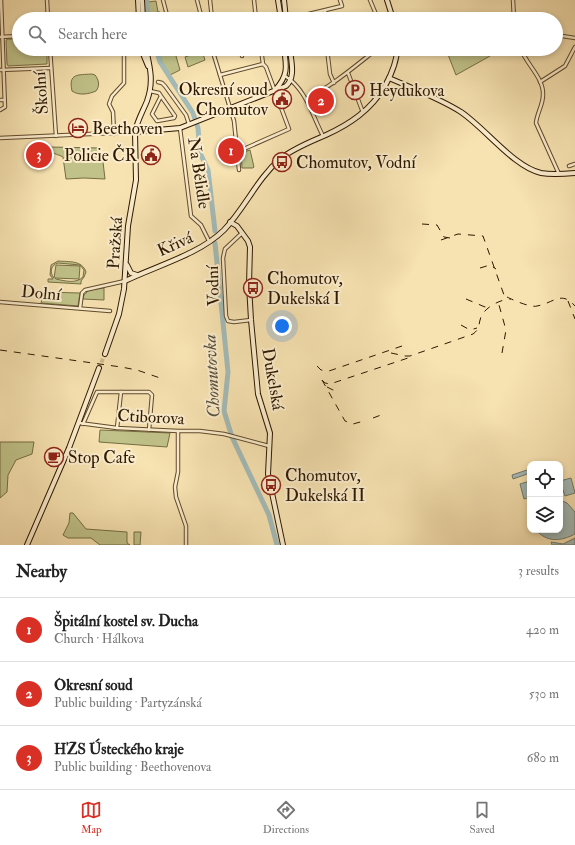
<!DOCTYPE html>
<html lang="en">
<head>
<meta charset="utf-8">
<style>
  :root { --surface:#fff; --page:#f6f6f6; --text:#222; --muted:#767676; --line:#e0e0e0; --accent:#d93025 }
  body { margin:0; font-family:"IM FELL Double Pica",serif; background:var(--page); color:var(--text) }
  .controls { position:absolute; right:12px; bottom:12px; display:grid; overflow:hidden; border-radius:8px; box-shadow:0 2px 6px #0003 }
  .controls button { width:36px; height:36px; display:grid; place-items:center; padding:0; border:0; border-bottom:1px solid var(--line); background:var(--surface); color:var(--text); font:20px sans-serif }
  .you { position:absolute; left:282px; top:326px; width:14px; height:14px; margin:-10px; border:3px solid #fff; border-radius:50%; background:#1a73e8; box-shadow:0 0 0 6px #1a73e833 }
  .badge { display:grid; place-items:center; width:26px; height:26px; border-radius:50%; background:var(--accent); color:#fff; font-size:13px; font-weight:700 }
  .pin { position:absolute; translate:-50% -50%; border:2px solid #fff; box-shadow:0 1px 4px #0006 }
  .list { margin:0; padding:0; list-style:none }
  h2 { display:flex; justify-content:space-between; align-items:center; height:52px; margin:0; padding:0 16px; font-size:17px }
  h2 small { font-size:13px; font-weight:400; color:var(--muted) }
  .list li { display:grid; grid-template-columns:26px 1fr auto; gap:12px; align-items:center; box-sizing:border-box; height:64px; padding:0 16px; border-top:1px solid var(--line) }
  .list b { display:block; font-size:15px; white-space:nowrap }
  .list p { margin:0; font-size:13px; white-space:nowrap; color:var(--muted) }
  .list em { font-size:13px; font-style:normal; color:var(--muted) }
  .icon { flex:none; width:22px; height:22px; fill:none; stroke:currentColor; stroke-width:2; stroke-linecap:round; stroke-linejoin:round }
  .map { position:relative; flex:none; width:575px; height:545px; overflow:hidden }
  .search { position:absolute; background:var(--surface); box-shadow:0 2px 6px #0003; left:12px; right:12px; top:12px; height:44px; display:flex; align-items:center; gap:10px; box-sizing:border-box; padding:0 14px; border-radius:22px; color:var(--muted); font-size:15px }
  .sheet { height:244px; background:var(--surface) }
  nav { display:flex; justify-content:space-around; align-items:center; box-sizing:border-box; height:56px; border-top:1px solid var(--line); background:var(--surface); font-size:11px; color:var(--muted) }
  nav a { display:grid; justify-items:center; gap:2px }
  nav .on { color:var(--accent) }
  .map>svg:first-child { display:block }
  .green { fill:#c0c289; stroke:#766d44; fill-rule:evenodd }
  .water { fill:#a3bbb8; stroke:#747a6e }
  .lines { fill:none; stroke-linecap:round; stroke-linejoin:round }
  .river { stroke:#a3bbb8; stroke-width:5 }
  .secondary-tunnel { stroke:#cfba8e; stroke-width:4; stroke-dasharray:4 2; stroke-linecap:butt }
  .street-casing { stroke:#604a2c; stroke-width:4.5 }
  .secondary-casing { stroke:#2d1800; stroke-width:6 }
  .street { stroke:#faeccc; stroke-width:2.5 }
  .secondary { stroke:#faeccc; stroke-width:4 }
  .rail { stroke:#2d1800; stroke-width:1; stroke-dasharray:7 7; stroke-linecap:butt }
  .labels { text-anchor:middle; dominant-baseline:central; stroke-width:4; stroke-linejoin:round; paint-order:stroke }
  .poi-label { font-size:17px; fill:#2d1800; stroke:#faeccc; text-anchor:start }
  .street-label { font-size:17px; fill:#2d1800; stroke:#faeccc }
  .water-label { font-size:18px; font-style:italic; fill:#565140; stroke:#faeccc }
</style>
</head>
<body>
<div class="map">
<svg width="575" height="545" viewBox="0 0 575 545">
  <rect width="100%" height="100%" fill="#f7e2b1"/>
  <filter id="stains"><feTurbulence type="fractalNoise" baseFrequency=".005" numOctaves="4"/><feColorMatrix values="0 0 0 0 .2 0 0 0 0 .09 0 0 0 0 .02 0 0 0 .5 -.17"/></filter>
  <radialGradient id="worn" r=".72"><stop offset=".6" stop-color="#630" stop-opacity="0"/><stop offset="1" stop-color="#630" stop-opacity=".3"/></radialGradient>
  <g class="green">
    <path d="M 156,1 L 158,12 L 160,12 L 161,19 L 149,19 L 148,2 Z"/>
    <path d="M 7,39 L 19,39 L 19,49 L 47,49 L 47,64 L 8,66 L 7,64 L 6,41 Z"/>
    <path d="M 157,49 L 174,49 L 180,70 L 170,75 L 163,64 Z"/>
    <path d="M 453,49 L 487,49 L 490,56 L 456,75 L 447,52 Z"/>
    <path d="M 202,51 L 205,60 L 188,67 L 185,57 Z"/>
    <path d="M 92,74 L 95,75 C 99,80 100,86 96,91 C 89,94 79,96 72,91 C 68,73 78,75 92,74 Z"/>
    <path d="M 49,147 L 99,148 L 103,162 L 105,179 L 84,178 L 66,179 L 63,157 C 58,154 50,154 49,147 Z"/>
    <path d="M 250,150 L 254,167 L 253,168 L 242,168 L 241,153 Z"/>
    <path d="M 58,261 C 69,262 82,260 86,272 L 84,277 L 81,281 L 81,284 L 48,282 L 48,279 L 53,279 L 50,275 L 51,265 ZM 58,263 L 80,265 L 84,270 L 83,277 C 76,284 65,281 56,279 L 55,278 L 79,279 L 80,266 L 56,265 L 54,278 C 49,272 51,265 58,263 Z"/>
    <path d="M 104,288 L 104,300 L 83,299 L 84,295 L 89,290 Z"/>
    <path d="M 44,292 L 80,293 L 78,306 L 41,303 Z"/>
    <path d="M 100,430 L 170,433 L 167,447 L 99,442 Z"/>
    <path d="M 0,442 L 34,442 L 32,454 L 16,460 L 8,475 L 7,492 L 0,498 Z"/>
    <path d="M 70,513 L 73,513 L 86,529 L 127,532 L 127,543 L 130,545 L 100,545 L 91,538 L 68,538 L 63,535 L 69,523 Z"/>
    <path d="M 134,532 L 141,532 L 140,545 L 134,545 Z"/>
  </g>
  <g class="water">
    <path d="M 530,469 L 530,473 L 513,479 L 512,475 Z"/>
    <path d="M 571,478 L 575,493 L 565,496 L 560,481 Z"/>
    <path d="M 530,481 L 530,497 L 524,499 L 520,484 Z"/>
    <path d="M 560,500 L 567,503 L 575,512 L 575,534 C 562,541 547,543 536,530 L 560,530 Z"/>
    <path d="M 575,538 L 575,545 L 552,545 L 551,542 L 563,544 Z"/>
  </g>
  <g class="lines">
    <g class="river">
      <path d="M 147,0 L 148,19"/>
      <path d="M 156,49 L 160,62 L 193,113 L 198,128 L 200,153 L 208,170 L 215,231"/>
      <path d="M 215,243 L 228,372 L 224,411 L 232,437 L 269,515 L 277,545"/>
    </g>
    <path class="secondary-tunnel" d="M 99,368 L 105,354"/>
    <defs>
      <g id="street">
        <path d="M 47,0 L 48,19"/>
        <path d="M 163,0 L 168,19"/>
        <path d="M 197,0 L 202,19"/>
        <path d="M 210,0 L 212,19"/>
        <path d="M 254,0 L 256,19"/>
        <path d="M 370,0 L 378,19"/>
        <path d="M 513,0 L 514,19"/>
        <path d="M 325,11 L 325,19"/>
        <path d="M 111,19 L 116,17 L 119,17 L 121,19"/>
        <path d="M 288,19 L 342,6 L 340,0"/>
        <path d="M 556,35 L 575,38"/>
        <path d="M 0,37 L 19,36"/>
        <path d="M 50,49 L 56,136"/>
        <path d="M 212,49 L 234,121 L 239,170"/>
        <path d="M 241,49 L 242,56"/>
        <path d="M 327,49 L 330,74 L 334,83"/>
        <path d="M 521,49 C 526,64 544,78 543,95 C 543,105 537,113 536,123 L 559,174"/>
        <path d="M 0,70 L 51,68"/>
        <path d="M 348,73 L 362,110"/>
        <path d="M 220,75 L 263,64"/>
        <path d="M 285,76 C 306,89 312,115 323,136"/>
        <path d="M 158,82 L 162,83 L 165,86 L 186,115 L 189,124"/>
        <path d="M 540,82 L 565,66 L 575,47"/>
        <path d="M 150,91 L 159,93 L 161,96 L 175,116 L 174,118 L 157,121 L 152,114 L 161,96"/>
        <path d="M 306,99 C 332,86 354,67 377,49"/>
        <path d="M 0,100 L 4,100"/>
        <path d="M 0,110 L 5,107 L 1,0"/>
        <path d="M 180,128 L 191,216 L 201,225 L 209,241"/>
        <path d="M 114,134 L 113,112 L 109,104 L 112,96 L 124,83 L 124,49"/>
        <path d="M 0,138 L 135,132"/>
        <path d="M 237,152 L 289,129 L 266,67 L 263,64 L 261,49"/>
        <path d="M 569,166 L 575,164"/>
        <path d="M 242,233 L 225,249 L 223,258 L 226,316 L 228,321 L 234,322 L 251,320"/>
        <path d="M 0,302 L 110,311"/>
        <path d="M 80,308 L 82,293 L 85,290 L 125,281"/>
        <path d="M 79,423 L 117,428 L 178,431 L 200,431 L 224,434 L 269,446"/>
        <path d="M 83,424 L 97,392 L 149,392 L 152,395 L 149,430"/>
        <path d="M 117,428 L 121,392"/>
        <path d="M 178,431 L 178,472 L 175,487 L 176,497 L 186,526 L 186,545"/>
      </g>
      <g id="secondary">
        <path d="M 138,0 L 139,19"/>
        <path d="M 142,0 L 143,19"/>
        <path d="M 278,0 L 281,19"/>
        <path d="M 284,0 L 286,19"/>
        <path d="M 387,0 L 393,19"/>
        <path d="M 141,49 L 148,66"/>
        <path d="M 389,78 C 414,89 439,98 461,112 C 486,129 514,167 541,173 C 552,175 564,174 575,173"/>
        <path d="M 275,90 C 288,76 287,67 284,49"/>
        <path d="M 135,132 L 180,128 L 286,86 C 296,77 291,62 290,49"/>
        <path d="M 230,222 L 237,226 L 248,241 L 250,247 L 249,285 L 251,320 L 258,394 L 270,433 L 268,474 L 283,545"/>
        <path d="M 127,265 L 131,273 L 137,275"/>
        <path d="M 125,281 C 156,266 200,254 224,230 C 245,208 257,179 280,159 C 294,148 310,142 326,135 C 350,124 371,110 385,86 C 391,75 397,62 397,49"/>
        <path d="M 105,354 L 119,314 L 124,289 L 128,226 L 136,180 L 135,132 C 137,121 143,111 147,101 C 154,82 150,67 146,49"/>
        <path d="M 27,545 L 69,448 L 99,368"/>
      </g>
    </defs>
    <use href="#street" class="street-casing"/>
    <use href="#secondary" class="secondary-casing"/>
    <use href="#street" class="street"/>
    <use href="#secondary" class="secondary"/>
    <g class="rail">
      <path d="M 422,224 L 437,225 L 444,237 L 450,238"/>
      <path d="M 441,240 L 458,234 L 483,236 L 504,295"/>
      <path d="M 480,268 L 490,265 L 496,269"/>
      <path d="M 507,297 C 513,300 531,308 537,306 C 554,303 561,290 575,306"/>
      <path d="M 466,299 L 485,307 L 491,306"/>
      <path d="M 568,301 L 575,319"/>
      <path d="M 461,325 L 470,330 L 477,328"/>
      <path d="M 0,350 L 121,367 L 137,370 L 160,378"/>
      <path d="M 391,353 L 405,356 L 410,356 L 473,334 C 481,328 478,324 481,317 C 485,307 501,299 511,299"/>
      <path d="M 502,353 L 506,330 L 499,305 L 503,300"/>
      <path d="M 317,366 L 321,370 L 329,371 L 402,346"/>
      <path d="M 322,380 L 325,383 L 330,384 L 411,357"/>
      <path d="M 322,380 L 345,421 L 353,424 L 364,421"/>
      <path d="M 327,387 L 333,390 L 339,390"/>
      <path d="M 373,418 L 381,415 L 383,412"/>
    </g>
  </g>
  <defs>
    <symbol id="parking-ring" viewBox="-11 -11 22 22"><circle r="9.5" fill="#faeccc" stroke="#8f2418" stroke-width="1.5"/><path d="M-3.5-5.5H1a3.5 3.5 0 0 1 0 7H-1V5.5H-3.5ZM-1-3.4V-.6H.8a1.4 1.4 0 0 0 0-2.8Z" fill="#8f2418"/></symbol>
    <symbol id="civic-ring" viewBox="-11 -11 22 22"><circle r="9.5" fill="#faeccc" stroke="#8f2418" stroke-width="1.5"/><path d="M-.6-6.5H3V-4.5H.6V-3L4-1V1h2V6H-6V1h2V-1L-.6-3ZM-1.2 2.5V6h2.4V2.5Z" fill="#8f2418"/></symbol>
    <symbol id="hotel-ring" viewBox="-11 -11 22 22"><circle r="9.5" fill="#faeccc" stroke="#8f2418" stroke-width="1.5"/><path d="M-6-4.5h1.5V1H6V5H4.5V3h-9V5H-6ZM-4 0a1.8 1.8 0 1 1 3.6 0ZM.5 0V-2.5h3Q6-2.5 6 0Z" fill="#8f2418"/></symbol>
    <symbol id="bus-ring" viewBox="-11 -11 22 22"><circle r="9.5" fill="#faeccc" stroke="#8f2418" stroke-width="1.5"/><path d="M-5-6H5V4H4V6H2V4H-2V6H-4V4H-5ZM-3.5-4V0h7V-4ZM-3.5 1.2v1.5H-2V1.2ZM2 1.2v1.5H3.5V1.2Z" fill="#8f2418"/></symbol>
    <symbol id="cafe-ring" viewBox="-11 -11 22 22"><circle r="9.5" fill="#faeccc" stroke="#8f2418" stroke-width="1.5"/><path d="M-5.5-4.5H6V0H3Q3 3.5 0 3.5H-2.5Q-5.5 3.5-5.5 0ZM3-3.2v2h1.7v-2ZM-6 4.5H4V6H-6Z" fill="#8f2418"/></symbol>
  </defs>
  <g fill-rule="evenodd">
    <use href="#parking-ring" x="344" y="79" width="22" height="22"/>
    <use href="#civic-ring" x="271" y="88" width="22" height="22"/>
    <use href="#hotel-ring" x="67" y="117" width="22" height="22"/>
    <use href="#civic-ring" x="140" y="144" width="22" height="22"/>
    <use href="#bus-ring" x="271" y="151" width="22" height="22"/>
    <use href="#bus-ring" x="242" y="277" width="22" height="22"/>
    <use href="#cafe-ring" x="43" y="446" width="22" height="22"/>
    <use href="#bus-ring" x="260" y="474" width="22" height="22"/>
  </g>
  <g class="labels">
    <g class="poi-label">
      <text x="268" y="89" text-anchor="end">Okresní soud<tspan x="268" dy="20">Chomutov</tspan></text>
      <text x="369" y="90">Heydukova</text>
      <text x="92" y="128">Beethoven</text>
      <text x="137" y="155" text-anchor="end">Policie ČR</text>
      <text x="296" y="162">Chomutov, Vodní</text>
      <text x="267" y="278">Chomutov,<tspan x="267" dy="20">Dukelská I</tspan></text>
      <text x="68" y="457">Stop Cafe</text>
      <text x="285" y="475">Chomutov,<tspan x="285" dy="20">Dukelská II</tspan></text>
    </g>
    <g class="street-label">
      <text transform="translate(41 93) rotate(-94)">Školní</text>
      <text transform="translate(199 173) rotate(81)">Na Bělidle</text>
      <text transform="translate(115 243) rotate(-86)">Pražská</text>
      <text transform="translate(175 244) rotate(-24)">Křivá</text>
      <text transform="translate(213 286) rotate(-92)">Vodní</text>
      <text transform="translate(41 293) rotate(5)">Dolní</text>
      <text transform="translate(273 379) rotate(80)">Dukelská</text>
      <text transform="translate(151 417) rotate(3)">Ctiborova</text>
    </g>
    <g class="water-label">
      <text transform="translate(212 376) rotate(-93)">Chomutovka</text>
    </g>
  </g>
  <rect width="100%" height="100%" filter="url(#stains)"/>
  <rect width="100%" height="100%" fill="url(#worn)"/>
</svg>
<div class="controls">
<button><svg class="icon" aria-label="locate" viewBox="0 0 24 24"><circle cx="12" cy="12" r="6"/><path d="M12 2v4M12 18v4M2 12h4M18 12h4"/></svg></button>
<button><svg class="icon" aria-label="layers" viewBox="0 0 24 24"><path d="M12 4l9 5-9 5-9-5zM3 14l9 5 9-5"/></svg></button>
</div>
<div class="you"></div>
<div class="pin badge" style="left:231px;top:151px">1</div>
<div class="pin badge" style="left:321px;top:101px">2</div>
<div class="pin badge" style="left:39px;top:155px">3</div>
<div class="search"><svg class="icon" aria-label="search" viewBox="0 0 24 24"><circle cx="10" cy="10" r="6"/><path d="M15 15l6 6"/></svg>Search here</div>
</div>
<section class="sheet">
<h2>Nearby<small>3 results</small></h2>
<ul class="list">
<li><span class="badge">1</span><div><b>Špitální kostel sv. Ducha</b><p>Church · Hálkova</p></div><em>420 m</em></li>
<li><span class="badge">2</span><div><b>Okresní soud</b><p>Public building · Partyzánská</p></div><em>530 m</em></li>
<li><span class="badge">3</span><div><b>HZS Ústeckého kraje</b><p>Public building · Beethovenova</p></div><em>680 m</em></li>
</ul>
</section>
<nav>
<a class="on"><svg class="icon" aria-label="map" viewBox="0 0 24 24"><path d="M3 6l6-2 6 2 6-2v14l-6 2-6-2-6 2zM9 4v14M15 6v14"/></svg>Map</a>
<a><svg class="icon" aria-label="directions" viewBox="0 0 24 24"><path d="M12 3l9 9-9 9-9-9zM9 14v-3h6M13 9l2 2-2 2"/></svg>Directions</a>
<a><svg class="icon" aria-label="saved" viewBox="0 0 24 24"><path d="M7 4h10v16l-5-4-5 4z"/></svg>Saved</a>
</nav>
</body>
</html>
